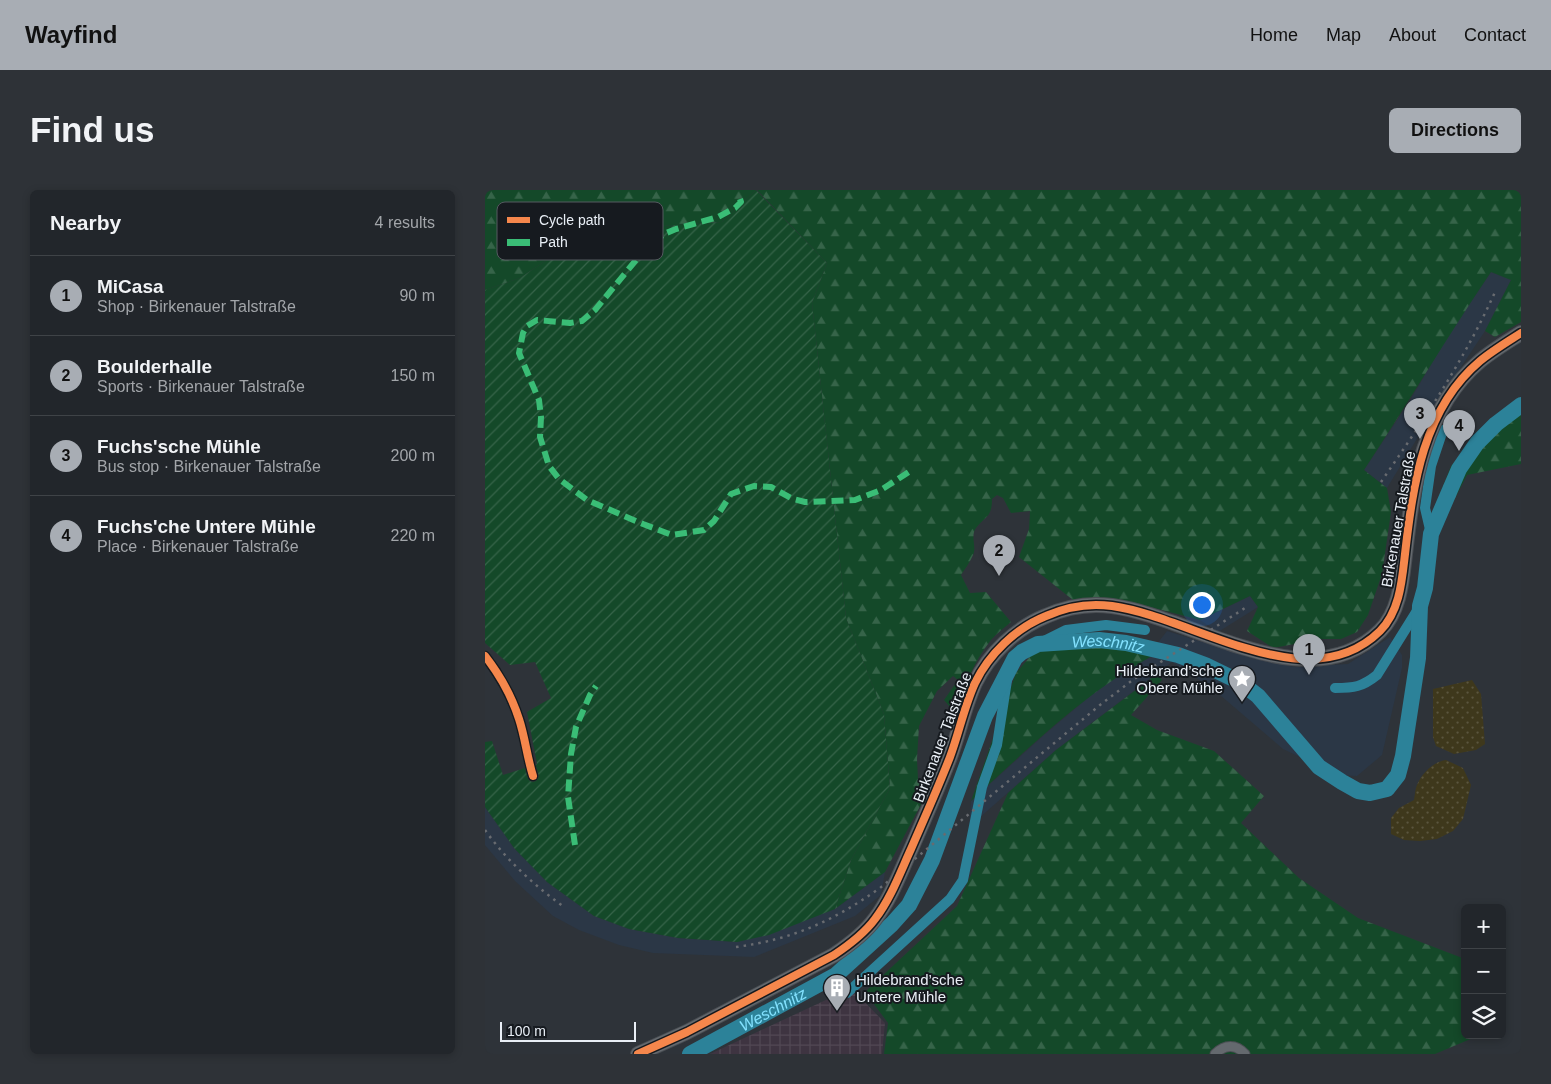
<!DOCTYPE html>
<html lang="en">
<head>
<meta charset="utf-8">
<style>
  :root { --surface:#22262b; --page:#2e3237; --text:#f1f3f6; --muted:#a2a5a9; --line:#3f4347; --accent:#a8adb4 }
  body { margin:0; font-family:Arial,sans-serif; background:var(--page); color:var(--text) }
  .controls { position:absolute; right:15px; bottom:15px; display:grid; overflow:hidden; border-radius:8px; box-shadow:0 2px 8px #0003 }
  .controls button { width:45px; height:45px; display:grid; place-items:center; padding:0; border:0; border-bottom:1px solid var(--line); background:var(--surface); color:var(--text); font:25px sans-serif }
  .scale { position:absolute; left:15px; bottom:12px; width:136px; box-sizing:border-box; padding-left:5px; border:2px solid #e9eff6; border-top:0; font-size:14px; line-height:18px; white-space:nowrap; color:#e9eff6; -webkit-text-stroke:4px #161a1f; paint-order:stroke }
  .you { position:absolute; left:716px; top:414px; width:18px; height:18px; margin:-12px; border:4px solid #fff; border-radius:50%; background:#1a73e8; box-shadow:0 0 0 8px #1a73e833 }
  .badge { display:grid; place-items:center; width:32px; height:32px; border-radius:50%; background:var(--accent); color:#111; font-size:16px; font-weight:700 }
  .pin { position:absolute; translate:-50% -41px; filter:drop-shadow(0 1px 2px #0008) }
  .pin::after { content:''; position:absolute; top:26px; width:18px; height:15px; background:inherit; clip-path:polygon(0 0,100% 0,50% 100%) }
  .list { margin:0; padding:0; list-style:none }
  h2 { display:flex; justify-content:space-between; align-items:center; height:65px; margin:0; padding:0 20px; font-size:21px }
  h2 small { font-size:16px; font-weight:400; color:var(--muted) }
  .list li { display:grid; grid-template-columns:32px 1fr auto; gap:15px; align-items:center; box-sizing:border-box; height:80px; padding:0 20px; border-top:1px solid var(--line) }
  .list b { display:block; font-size:19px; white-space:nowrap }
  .list p { margin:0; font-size:16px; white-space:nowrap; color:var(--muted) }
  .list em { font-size:16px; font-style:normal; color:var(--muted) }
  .icon { flex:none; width:28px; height:28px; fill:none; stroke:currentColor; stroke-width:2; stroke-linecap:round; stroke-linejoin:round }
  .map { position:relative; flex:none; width:1036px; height:864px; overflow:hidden; border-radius:8px }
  header { display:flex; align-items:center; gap:30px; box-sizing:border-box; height:70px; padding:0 25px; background:var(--accent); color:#111 }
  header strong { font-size:24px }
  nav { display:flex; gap:28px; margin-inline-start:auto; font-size:18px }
  .intro { display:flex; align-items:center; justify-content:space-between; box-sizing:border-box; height:120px; padding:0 30px }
  h1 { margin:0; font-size:35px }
  .button { padding:12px 22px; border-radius:8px; background:var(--accent); color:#111; font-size:18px; font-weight:700 }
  main { display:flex; gap:30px; padding:0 30px }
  aside { flex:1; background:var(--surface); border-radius:8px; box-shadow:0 2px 8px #0003 }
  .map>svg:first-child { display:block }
  .built { fill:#2b3746 }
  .industrial { fill:url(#industrial-grid) }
  .forest { fill:url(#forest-firs) }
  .sand { fill:url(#sand-dots) }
  .garden { fill:url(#garden-furrows) }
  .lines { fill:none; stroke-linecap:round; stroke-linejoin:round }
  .canal { stroke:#2c8299; stroke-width:10 }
  .river { stroke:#2c8299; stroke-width:16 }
  .minor-casing { stroke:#4a4e53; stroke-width:11 }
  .secondary-casing { stroke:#4a4e53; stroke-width:16 }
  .minor { stroke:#64696e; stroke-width:9 }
  .secondary { stroke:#64696e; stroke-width:14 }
  .rail { stroke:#686b70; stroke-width:2.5; stroke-dasharray:2.5 5; stroke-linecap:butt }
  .quiet { stroke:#3abd76; stroke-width:6; stroke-dasharray:12 6; stroke-linecap:butt }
  .cycleway-casing { stroke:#161a1f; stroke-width:11 }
  .cycleway { stroke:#f5874c; stroke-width:8 }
  .labels { text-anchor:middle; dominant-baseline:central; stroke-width:4; stroke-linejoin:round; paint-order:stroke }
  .street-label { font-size:15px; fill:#e9eff6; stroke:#161a1f }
  .poi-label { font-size:15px; fill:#e9eff6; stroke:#161a1f; text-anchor:end }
  .water-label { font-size:16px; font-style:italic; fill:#83e2ff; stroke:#161a1f }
  .key { fill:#161a1f; stroke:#555a60; stroke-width:1 }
  .key-label { font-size:14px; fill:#e9eff6 }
</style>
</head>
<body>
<header>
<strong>Wayfind</strong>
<nav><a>Home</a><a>Map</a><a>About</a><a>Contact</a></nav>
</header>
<div class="intro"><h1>Find us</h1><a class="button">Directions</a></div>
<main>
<aside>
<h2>Nearby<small>4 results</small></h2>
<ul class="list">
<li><span class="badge">1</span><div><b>MiCasa</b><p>Shop · Birkenauer Talstraße</p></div><em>90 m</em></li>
<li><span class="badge">2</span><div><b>Boulderhalle</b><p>Sports · Birkenauer Talstraße</p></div><em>150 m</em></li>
<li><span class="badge">3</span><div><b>Fuchs'sche Mühle</b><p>Bus stop · Birkenauer Talstraße</p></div><em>200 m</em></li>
<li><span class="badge">4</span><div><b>Fuchs'che Untere Mühle</b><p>Place · Birkenauer Talstraße</p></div><em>220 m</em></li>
</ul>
</aside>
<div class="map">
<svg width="1036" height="864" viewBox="0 0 1036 864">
  <defs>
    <pattern id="industrial-grid" width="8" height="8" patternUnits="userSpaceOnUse" patternTransform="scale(1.25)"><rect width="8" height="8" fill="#3e3441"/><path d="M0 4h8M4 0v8" fill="none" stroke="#514854"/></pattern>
    <pattern id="forest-firs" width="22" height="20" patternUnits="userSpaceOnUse" patternTransform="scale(1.25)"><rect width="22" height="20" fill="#144929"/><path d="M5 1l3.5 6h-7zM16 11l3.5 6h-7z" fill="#366449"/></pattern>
    <pattern id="sand-dots" width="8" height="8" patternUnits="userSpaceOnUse" patternTransform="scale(1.25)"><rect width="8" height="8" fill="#3e381c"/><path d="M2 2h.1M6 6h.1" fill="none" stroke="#5a553e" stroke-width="1.8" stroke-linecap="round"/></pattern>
    <pattern id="garden-furrows" width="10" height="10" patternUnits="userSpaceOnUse" patternTransform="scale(1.25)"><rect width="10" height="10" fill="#144929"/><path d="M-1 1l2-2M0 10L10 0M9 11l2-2" fill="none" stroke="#366449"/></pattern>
  </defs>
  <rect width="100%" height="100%" fill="#2e3339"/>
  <g class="built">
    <path d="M 1006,82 L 1026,90 L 1000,141 L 970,186 L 902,298 L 879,280 L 924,212 L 961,149 Z"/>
    <path d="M 765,406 L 773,417 L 733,442 L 715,430 Z"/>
    <path d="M 682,441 L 776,470 L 810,477 L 863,474 L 905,447 L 917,465 L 917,478 L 897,565 L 872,586 L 853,585 L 798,559 L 728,499 L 687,472 L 571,560 L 484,637 L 486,611 L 560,544 L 611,501 L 643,479 L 671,464 L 677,466 L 668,459 Z"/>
    <path d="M 0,617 L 29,658 L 62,692 L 109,726 L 144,739 L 193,748 L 252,752 L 350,719 L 400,682 L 396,705 L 370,726 L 269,767 L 168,763 L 134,755 L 94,740 L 68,726 L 30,691 L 0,655 Z"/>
  </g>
  <path class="industrial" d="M 361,793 L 400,833 L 397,864 L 225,864 L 343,809 Z"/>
  <g class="forest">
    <path d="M 0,0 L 271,0 L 237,32 L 177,36 L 157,56 L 109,26 L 75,61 L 35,88 L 0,100 Z"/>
    <path d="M 272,0 L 1036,0 L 1036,132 L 1010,147 L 1000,141 L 1026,90 L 1006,82 C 962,147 922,215 879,280 L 902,298 L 906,322 L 897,384 L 883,425 L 872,442 L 856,449 L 837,449 L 788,458 L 762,441 L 773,417 L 765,406 L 715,430 L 650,413 L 616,408 L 588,410 L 534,367 L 544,339 L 545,321 L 526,323 L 518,308 L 512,305 L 507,309 C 507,328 500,326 491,338 C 485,346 492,357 488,365 C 485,372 480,379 476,385 L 485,403 L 501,402 L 526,432 C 519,438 511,444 506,450 C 488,472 479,498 471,524 L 459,510 L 473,490 L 468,486 L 452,501 L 434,536 L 432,569 L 433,589 L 441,605 L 400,682 L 350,719 L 366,670 L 405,598 L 399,524 L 361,428 L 327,113 L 342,73 Z"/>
    <path d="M 1036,211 L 1036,274 L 982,285 L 952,343 L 953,309 L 966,276 L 1013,225 Z"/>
    <path d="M 613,456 L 655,460 L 671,464 C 601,501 544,558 486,611 L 531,483 L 549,462 Z"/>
    <path d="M 672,484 L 677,490 L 646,525 L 672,540 L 729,561 L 779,606 L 756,633 L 814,688 L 873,728 L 980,769 L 980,845 L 995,845 L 950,864 L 399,864 L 403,833 L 380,802 L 472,716 L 523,603 L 571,560 Z"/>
  </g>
  <g class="sand">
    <path d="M 987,490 L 996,504 L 1000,554 L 991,560 L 969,564 L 951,556 L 948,547 L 948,499 Z"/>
    <path d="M 961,570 L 978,578 L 986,595 L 978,629 L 968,641 L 952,649 L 935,651 L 919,650 L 906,644 L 906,628 L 914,618 L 929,610 C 930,606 930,599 932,595 C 937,583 948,572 961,570 Z"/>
  </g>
  <path class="garden" d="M 271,0 L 342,73 L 327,113 L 361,428 L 399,524 L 405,598 L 366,670 L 350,719 L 284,745 L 252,752 L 193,748 L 144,739 L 109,726 L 62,692 L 29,658 L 0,617 L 0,552 L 7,551 L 18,585 L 52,574 L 42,522 L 66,508 L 50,472 L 25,475 L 0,453 L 0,100 L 35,88 L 75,61 L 109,26 L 157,56 L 177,36 L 237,32 Z"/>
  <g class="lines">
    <g class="canal">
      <path d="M 946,344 L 940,318 L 946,276 L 958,240"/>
      <path d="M 553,454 L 581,440 L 621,435 L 660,440"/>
      <path d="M 850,498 C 869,498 877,497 892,485 L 935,416"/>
      <path d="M 362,803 L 465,709 L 478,690 L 497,597 L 512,555 L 523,484"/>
    </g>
    <path class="river" id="s1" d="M 205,864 L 351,785 L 407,734 L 424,715 L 447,670 L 500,526 L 530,468 L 537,462 L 553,454 L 614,450 L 641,453 L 693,465 L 720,475 L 755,492 L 773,506 L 834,577 L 857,592 L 873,601 L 885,603 L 902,599 L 913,585 L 918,566 L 933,468 L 935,416 L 940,398 L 946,344 L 974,279 L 992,253 L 1011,234 L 1036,215"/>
    <defs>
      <g id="minor">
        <path d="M 0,466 C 14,484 27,507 34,529 C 40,547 42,567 48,586"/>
        <path d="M 730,864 C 740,854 751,854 760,864"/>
      </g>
      <path id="secondary" d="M 153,864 L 202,842 L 349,765 C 364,755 379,744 390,729 C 406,708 415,683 426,659 C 439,629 453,598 465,567 C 474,543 479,517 490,493 C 504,464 531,438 561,426 C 581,417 605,413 627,416 C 708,427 823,512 895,441 C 915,421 917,390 920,364 C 928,294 938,219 995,171 C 1007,161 1022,152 1036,143"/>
    </defs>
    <use href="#minor" class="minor-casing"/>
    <use href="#secondary" class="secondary-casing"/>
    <use href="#minor" class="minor"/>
    <use href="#secondary" class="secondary"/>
    <g class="rail">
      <path d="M 896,292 C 938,231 980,169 1010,102"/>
      <path d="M 0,640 C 22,671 49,695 79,717"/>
      <path d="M 251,757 C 309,749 348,731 395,698 L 615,515 L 649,489 L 760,418"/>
    </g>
    <g class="quiet">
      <path d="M 255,9 L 256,12 L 250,18 L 233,27 L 191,39 L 179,44 L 156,64 L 110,120 L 97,131 L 85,133 L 52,130 L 42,136 L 38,143 L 34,163 L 54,210 L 56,227 L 55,247 L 64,276 L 74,289 L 102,310 L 158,334 L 187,345 L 219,340 L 229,331 L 246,304 L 269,296 L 286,297 L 308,309 L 320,312 L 370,310 L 396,300 L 427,280"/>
      <path d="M 90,655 L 83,607 L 86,564 L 91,537 L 105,505 L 111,496"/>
    </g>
    <defs>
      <g id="cycleway">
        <path d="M 0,466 C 14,484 27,507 34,529 C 40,547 42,567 48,586"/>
        <path d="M 153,864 L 202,842 L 349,765 C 364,755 379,744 390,729 C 406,708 415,683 426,659 C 439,629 453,598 465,567 C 474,543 479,517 490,493 C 504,464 531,438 561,426 C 581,417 605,413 627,416 C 708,427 823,512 895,441 C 915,421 917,390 920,364 C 928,294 938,219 995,171 C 1007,161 1022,152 1036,143"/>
      </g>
    </defs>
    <use href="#cycleway" class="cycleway-casing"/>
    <use href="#cycleway" class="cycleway"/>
  </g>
  <defs>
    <symbol id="sight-pin" viewBox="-11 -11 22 30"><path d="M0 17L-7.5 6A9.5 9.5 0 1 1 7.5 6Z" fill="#a8adb4" stroke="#161a1f"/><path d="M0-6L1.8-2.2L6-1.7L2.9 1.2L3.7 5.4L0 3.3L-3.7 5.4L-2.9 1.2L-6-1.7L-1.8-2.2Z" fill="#fff"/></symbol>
    <symbol id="building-pin" viewBox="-11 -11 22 30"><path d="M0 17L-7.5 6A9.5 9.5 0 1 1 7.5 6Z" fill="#a8adb4" stroke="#161a1f"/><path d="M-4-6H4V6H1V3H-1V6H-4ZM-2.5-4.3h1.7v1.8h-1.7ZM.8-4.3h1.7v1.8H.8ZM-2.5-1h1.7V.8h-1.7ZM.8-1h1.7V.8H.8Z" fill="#fff"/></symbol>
  </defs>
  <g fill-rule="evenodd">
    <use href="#sight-pin" x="741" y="473" width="32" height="43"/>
    <use href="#building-pin" x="336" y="782" width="32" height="43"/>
  </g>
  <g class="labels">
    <g class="street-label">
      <text transform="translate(913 329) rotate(-80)">Birkenauer Talstraße</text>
      <text transform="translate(457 547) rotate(-69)">Birkenauer Talstraße</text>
    </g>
    <g class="poi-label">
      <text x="738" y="480">Hildebrand’sche<tspan x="738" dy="17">Obere Mühle</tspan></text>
      <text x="371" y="789" text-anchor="start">Hildebrand’sche<tspan x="371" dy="17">Untere Mühle</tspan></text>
    </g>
    <g class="water-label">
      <text stroke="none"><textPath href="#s1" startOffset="634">Weschnitz</textPath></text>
      <text stroke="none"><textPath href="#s1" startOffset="94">Weschnitz</textPath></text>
    </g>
  </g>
  <rect x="12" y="12" width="166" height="58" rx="8" class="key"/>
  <rect x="22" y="27" width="23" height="6" fill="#f5874c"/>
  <rect x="22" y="49" width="23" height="7" fill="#3abd76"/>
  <g class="key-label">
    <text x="54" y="35">Cycle path</text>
    <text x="54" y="57">Path</text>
  </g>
</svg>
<div class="controls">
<button>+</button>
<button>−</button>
<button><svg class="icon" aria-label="layers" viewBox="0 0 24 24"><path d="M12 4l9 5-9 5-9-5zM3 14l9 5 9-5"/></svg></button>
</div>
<div class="scale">100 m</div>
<div class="you"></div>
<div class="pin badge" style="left:824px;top:485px">1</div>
<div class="pin badge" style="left:514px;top:386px">2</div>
<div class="pin badge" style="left:935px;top:249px">3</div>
<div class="pin badge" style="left:974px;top:261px">4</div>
</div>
</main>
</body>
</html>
